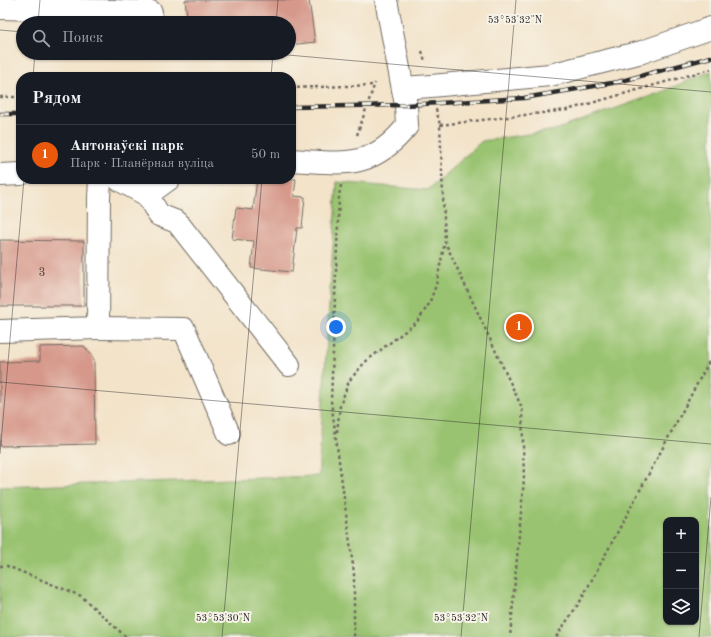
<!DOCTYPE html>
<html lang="ru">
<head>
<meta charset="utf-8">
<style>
  :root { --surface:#171b24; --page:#242831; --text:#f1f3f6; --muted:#9ea1a6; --line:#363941; --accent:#ea580c }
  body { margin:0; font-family:"Old Standard TT",serif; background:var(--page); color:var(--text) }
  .controls { position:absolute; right:12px; bottom:12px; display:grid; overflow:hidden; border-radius:8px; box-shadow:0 1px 3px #0004 }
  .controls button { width:36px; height:36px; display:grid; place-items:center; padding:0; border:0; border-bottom:1px solid var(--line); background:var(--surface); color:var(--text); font:20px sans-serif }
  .you { position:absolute; left:336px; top:327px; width:14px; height:14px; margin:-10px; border:3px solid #fff; border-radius:50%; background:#1a73e8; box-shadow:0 0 0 6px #1a73e833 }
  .badge { display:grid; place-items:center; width:26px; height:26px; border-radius:50%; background:var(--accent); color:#fff; font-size:13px; font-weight:700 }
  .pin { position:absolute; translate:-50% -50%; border:2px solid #fff; box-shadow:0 1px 4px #0006 }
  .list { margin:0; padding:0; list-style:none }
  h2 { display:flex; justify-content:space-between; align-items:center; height:52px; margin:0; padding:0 16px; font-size:17px }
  h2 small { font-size:13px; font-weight:400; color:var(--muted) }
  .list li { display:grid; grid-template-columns:26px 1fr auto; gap:12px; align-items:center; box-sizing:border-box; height:60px; padding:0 16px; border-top:1px solid var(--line) }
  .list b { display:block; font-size:15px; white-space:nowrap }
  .list p { margin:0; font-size:13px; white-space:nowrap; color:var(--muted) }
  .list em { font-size:13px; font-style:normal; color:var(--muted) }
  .icon { flex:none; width:22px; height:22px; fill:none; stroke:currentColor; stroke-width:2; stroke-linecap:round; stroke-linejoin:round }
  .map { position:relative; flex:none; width:711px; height:637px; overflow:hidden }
  .search { position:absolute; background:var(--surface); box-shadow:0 1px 3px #0004; left:16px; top:16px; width:280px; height:44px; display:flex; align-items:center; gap:10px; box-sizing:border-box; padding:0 14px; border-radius:22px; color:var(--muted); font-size:15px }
  .panel { position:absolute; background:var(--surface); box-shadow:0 1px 3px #0004; left:16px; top:72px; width:280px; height:112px; border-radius:16px }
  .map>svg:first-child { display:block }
  .green { fill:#99c370; stroke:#62774e; fill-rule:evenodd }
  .building { fill:#d6988a }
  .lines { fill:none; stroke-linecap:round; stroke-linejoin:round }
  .minor-casing { stroke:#716b62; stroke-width:24 }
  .path { stroke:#716b62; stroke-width:2.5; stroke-dasharray:3 3; stroke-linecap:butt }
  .minor { stroke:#fff; stroke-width:22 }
  .rail-casing { stroke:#2b2b2b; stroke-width:4.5 }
  .rail { stroke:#f7f3e8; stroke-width:3; stroke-dasharray:9; stroke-linecap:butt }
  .ticks { fill:none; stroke:#2b2b2b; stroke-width:1; stroke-opacity:0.45 }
  .labels { text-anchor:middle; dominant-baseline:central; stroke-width:4; stroke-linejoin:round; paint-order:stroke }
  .number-label { font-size:12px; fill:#564643 }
  .ticks-label { font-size:10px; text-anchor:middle; fill:#2b2b2b; stroke:#f7f3e8; stroke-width:4; stroke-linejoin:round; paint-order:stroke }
</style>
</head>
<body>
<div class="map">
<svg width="711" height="637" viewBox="0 0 711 637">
  <rect width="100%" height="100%" fill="#f7f3e8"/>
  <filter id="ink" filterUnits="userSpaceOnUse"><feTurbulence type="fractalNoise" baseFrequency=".025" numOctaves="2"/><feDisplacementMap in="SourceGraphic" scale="8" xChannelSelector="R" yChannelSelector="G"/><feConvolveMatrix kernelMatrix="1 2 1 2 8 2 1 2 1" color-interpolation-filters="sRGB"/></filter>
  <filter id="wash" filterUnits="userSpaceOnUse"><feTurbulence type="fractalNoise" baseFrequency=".012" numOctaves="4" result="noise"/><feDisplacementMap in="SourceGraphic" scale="16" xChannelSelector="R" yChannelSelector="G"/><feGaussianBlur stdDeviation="0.9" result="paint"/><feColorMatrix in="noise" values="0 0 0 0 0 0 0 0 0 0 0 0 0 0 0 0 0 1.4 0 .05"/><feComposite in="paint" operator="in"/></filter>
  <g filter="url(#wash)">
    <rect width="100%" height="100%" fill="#f3e3c9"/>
    <path class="green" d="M 711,71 L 711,637 L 0,637 L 0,487 L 319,476 L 319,464 L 337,182 L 428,190 L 482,141 L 555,130 L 659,93 ZM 666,520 L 696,520 L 696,622 L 666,622 Z"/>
    <g id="blocks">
      <g class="building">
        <path d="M 185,0 L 309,0 L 315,42 L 289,45 L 289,23 L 188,23 Z"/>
        <path d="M 192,53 L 232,53 L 193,58 Z"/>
        <path d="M 257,179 L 296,179 L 294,196 L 305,197 L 302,228 L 297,228 L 292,272 L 251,268 L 254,241 L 232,239 L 236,208 L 253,210 Z"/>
        <path d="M 0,240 L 84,241 L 84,306 L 0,306 Z"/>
        <path d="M 84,346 L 94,359 L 95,444 L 0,446 L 0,362 L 40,361 L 40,347 Z"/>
      </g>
    </g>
  </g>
  <g filter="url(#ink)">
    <use href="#blocks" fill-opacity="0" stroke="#716b62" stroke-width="1"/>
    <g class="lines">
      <defs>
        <g id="minor">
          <path d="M 0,8 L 151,12"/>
          <path d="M 403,88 L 431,86 L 550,75 L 642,52 L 711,28"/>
          <path d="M 291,160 C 343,163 371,171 407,126 L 406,105 L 386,0"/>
          <path d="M 0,175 L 21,174"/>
          <path d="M 118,179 L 147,195 L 169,179"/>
          <path d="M 147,195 L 159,215 L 177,222 L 289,365"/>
          <path d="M 98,328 L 184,329 L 229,434"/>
          <path d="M 0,331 L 98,328 L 99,198 L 100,179"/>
        </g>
      </defs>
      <use href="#minor" class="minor-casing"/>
      <g class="path">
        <path d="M 422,51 L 425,61"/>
        <path d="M 291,88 L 375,85"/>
        <path d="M 0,97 L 21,97"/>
        <path d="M 436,109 L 440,125 L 445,242 L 522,408 L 524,479 L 510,637"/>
        <path d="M 440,125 L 567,110 L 711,69"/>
        <path d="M 357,135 L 375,83"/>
        <path d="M 341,185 L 339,196 L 331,401 L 354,573 L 354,637"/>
        <path d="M 337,432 L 340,406 L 349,381 L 365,362 L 417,322 L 429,304 L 436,285 L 445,242"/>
        <path d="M 0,566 L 7,566 L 81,596 L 126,637"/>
        <path d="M 556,637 L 581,600 L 711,358"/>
      </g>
      <use href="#minor" class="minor"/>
      <defs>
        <g id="rail">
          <path d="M 291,107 L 406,105 L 524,98 L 618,82 L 711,57"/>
          <path d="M 0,114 L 21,114"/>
        </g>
      </defs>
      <use href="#rail" class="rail-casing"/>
      <use href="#rail" class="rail"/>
    </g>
  </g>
  <path class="ticks" d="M 38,23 L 40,0M 276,23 L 278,0M 0,30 L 23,32M 265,53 L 711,92M 33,77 L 35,53M 271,77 L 273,53M 0,382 L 711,444M 0,454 L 24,179M 222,637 L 262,179M 461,637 L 516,0M 699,637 L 711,497"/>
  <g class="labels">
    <g class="number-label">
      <text x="42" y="273">3</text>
    </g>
  </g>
  <g class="ticks-label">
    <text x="515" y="23">53°53'32"N</text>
    <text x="223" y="621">53°53'30"N</text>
    <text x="461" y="621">53°53'32"N</text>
  </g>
</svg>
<div class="controls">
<button>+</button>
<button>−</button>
<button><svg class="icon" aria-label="layers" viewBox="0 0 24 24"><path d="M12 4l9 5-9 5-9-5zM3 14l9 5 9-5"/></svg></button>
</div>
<div class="you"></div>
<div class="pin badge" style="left:519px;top:327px">1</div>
<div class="search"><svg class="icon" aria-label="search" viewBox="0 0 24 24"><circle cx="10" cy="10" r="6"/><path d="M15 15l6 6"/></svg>Поиск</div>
<section class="panel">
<h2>Рядом<small></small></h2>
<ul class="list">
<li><span class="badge">1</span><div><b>Антонаўскі парк</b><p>Парк · Планёрная вуліца</p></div><em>50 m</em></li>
</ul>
</section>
</div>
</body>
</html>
